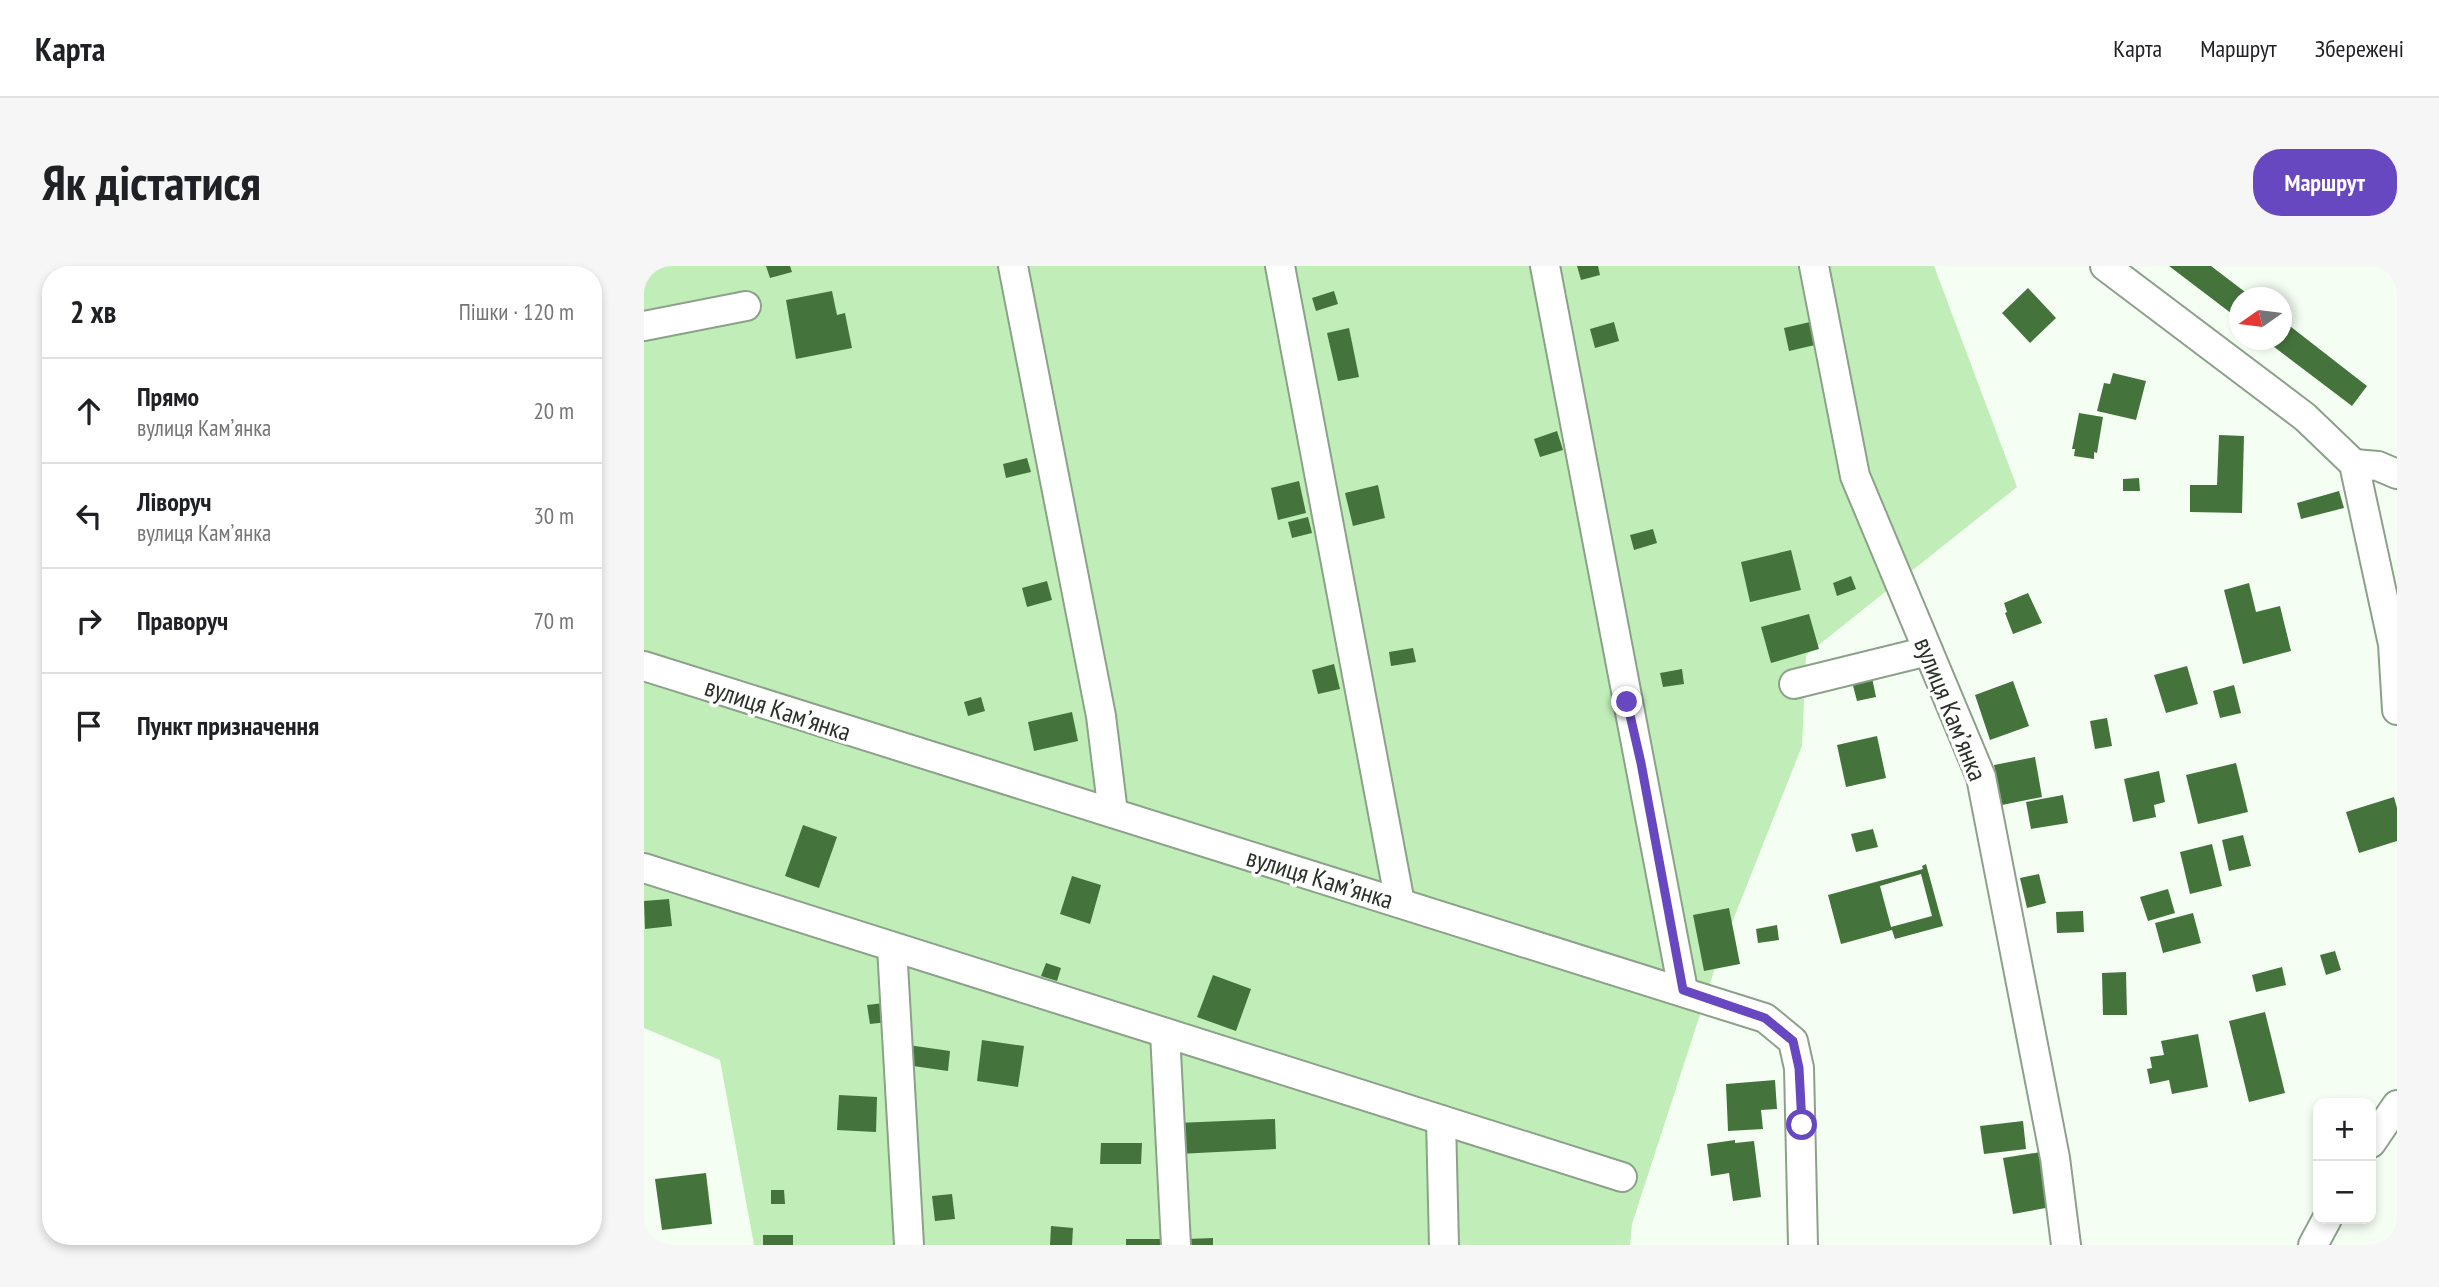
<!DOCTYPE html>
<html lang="uk">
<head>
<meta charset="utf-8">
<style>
  :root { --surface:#fff; --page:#f6f6f6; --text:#202124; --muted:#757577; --line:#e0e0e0; --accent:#6848c1 }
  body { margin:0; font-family:"PT Sans Narrow",sans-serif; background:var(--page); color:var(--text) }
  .controls { position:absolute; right:21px; bottom:21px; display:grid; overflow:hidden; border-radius:14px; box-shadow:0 4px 10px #0003 }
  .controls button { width:63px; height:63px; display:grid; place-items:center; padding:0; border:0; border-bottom:2px solid var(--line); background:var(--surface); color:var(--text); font:35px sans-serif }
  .compass { position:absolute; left:1585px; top:21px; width:63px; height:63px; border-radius:50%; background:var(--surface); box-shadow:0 4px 10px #0003; rotate:256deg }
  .stop { position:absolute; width:21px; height:21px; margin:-16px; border:5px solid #6848c1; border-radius:50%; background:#fff }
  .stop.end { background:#6848c1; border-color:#fff; box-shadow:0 2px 7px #0008 }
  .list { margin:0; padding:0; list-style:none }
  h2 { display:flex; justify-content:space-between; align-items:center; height:91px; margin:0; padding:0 28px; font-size:30px }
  h2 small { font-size:23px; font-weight:400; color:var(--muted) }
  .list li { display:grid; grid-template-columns:46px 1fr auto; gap:21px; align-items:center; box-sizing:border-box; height:105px; padding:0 28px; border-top:2px solid var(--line) }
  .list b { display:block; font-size:26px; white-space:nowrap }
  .list p { margin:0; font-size:23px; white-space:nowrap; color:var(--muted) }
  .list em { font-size:23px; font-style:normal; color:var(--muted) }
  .icon { flex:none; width:38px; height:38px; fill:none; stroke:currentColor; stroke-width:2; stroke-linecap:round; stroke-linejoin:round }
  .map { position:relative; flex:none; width:1753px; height:979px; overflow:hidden; border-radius:28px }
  header { display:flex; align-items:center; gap:42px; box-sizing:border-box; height:98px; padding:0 35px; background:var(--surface); border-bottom:2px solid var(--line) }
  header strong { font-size:33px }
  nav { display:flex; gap:38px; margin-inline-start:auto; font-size:24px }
  .intro { display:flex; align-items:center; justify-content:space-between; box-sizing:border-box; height:168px; padding:0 42px }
  h1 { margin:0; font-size:49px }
  .button { padding:18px 32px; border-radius:28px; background:var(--accent); color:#fff; font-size:24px; font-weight:700 }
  main { display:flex; gap:42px; padding:0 42px }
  aside { flex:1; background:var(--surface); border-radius:28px; box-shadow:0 4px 10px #0003 }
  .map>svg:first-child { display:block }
  .green { fill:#c0edb8 }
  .building { fill:#44743c; fill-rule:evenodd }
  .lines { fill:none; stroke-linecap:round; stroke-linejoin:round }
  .minor-casing { stroke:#8ca189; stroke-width:32 }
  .minor { stroke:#fff; stroke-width:28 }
  .route { stroke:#6848c1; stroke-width:9 }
  .labels { text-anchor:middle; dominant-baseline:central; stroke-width:7; stroke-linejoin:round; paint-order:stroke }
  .street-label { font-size:26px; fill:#293128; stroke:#fff }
</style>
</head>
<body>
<header>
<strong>Карта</strong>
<nav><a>Карта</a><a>Маршрут</a><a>Збережені</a></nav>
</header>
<div class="intro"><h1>Як дістатися</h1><a class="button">Маршрут</a></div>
<main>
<aside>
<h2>2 хв<small>Пішки · 120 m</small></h2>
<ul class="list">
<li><svg class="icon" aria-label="ahead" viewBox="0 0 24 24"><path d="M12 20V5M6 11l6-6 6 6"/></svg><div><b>Прямо</b><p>вулиця Камʼянка</p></div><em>20 m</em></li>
<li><svg class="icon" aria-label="left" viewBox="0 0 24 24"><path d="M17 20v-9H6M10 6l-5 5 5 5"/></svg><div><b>Ліворуч</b><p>вулиця Камʼянка</p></div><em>30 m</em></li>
<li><svg class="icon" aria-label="right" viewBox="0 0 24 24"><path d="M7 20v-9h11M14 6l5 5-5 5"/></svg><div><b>Праворуч</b></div><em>70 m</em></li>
<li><svg class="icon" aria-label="arrive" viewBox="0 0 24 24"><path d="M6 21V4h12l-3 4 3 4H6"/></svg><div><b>Пункт призначення</b></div></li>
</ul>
</aside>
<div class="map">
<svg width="1753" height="979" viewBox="0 0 1753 979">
  <rect width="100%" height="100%" fill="#f5fef3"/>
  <path class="green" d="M 0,0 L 1290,0 L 1373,221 L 1162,389 L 1158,480 L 1076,687 L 988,958 L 986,979 L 110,979 L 76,794 L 0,762 Z"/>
  <g class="building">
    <path d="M 122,0 L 146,0 L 148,6 L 126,12 Z"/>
    <path d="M 933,0 L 954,0 L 956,9 L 937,14 Z"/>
    <path d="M 1525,0 L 1567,0 L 1609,32 L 1596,32 L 1596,54 Z"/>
    <path d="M 1384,22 L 1412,52 L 1386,77 L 1358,47 Z"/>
    <path d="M 188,25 L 193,49 L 201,47 L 208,82 L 152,93 L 142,34 Z"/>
    <path d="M 690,25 L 694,38 L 672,45 L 668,32 Z"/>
    <path d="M 1638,54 L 1723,120 L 1708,140 L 1621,74 L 1638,74 Z"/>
    <path d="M 970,56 L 975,75 L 951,82 L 946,63 Z"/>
    <path d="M 1166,56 L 1171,79 L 1145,85 L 1140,62 Z"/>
    <path d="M 705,62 L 715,111 L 694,115 L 683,67 Z"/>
    <path d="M 1469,107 L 1502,115 L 1492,154 L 1453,145 L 1460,117 L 1466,118 Z"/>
    <path d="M 1435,147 L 1459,151 L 1453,187 L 1450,186 L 1450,193 L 1430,190 L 1431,183 L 1428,183 Z"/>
    <path d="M 913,165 L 919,184 L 896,191 L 890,173 Z"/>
    <path d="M 1575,169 L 1600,170 L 1598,247 L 1546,246 L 1546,219 L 1573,219 Z"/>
    <path d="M 383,192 L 387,206 L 362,212 L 359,198 Z"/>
    <path d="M 1495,212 L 1496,225 L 1479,225 L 1479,213 Z"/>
    <path d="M 655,215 L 662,247 L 634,254 L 627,222 Z"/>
    <path d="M 734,219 L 741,252 L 709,260 L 701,227 Z"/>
    <path d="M 1695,225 L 1700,242 L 1657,253 L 1653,237 Z"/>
    <path d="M 664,251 L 668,267 L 648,272 L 644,256 Z"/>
    <path d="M 1009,263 L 1013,277 L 990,284 L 986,269 Z"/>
    <path d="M 1147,284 L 1157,324 L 1106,336 L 1097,296 Z"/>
    <path d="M 1207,310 L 1212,323 L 1193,330 L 1189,317 Z"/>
    <path d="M 403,315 L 408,334 L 383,341 L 378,322 Z"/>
    <path d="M 1605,317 L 1612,346 L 1636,340 L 1647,385 L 1599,398 L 1580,324 Z"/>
    <path d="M 1384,327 L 1398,357 L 1369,368 L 1361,347 L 1363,346 L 1360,337 Z"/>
    <path d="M 1165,348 L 1175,383 L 1127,397 L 1117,361 Z"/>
    <path d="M 769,382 L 772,396 L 747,400 L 745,386 Z"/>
    <path d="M 690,398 L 696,423 L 674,428 L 668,404 Z"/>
    <path d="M 1543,400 L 1554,438 L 1522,447 L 1510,409 Z"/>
    <path d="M 1038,403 L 1040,418 L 1019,421 L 1016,407 Z"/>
    <path d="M 1227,407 L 1232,431 L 1213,435 L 1207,412 Z"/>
    <path d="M 1369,415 L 1385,460 L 1346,474 L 1331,429 Z"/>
    <path d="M 1590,419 L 1597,447 L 1576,452 L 1569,425 Z"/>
    <path d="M 337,431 L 341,445 L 324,450 L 320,436 Z"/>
    <path d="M 428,446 L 434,475 L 390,485 L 384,456 Z"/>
    <path d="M 1463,452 L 1468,480 L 1451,483 L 1446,455 Z"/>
    <path d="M 1233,470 L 1242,512 L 1202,521 L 1193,479 Z"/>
    <path d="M 1391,491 L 1398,531 L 1358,539 L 1350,499 Z"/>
    <path d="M 1592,497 L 1604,546 L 1554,558 L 1542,509 Z"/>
    <path d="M 1515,505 L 1521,536 L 1510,539 L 1512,551 L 1489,556 L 1480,513 Z"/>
    <path d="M 1419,529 L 1424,557 L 1387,563 L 1382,536 Z"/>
    <path d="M 1750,531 L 1753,542 L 1753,575 L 1715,587 L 1702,546 Z"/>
    <path d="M 159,559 L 193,571 L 175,622 L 141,610 Z"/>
    <path d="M 1229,563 L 1234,581 L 1212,586 L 1207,568 Z"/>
    <path d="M 1599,569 L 1607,600 L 1585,605 L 1578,574 Z"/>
    <path d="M 1568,578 L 1578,620 L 1546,628 L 1536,586 Z"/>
    <path d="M 1282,598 L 1299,660 L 1251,673 L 1248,664 L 1197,678 L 1184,629 L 1279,603 L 1278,600 ZM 1277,608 L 1288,650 L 1247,661 L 1236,620 Z"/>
    <path d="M 1395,608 L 1402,637 L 1383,642 L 1376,612 Z"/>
    <path d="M 428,610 L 457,619 L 446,658 L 416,648 Z"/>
    <path d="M 1524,623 L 1531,647 L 1504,655 L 1496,631 Z"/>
    <path d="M 25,633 L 28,660 L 1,663 L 0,635 Z"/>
    <path d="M 1085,642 L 1096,698 L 1060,705 L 1049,649 Z"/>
    <path d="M 1439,645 L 1440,666 L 1413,667 L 1412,646 Z"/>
    <path d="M 1549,647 L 1557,677 L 1519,687 L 1511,657 Z"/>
    <path d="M 1133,659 L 1135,674 L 1114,677 L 1112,663 Z"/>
    <path d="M 1691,685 L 1697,704 L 1682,709 L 1676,689 Z"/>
    <path d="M 402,697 L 417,702 L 413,715 L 397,710 Z"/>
    <path d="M 1638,701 L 1642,719 L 1612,726 L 1608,709 Z"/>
    <path d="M 1482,706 L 1483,749 L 1459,749 L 1458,707 Z"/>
    <path d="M 569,709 L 607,723 L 592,765 L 553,751 Z"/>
    <path d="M 240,737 L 244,756 L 226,758 L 223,739 Z"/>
    <path d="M 1621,746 L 1641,827 L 1605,836 L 1585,755 Z"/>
    <path d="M 1554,768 L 1564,821 L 1528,828 L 1525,814 L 1506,818 L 1503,803 L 1508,802 L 1506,791 L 1520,789 L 1517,775 Z"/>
    <path d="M 338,774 L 380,780 L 374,821 L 333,815 Z"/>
    <path d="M 264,779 L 306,785 L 304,805 L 262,799 Z"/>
    <path d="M 1131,814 L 1133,843 L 1117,844 L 1119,863 L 1084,865 L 1082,818 Z"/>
    <path d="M 195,829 L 233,831 L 232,866 L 193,864 Z"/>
    <path d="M 631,853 L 632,883 L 534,888 L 533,857 Z"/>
    <path d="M 1379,855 L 1382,883 L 1340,888 L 1336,860 Z"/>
    <path d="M 1091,874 L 1091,877 L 1110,875 L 1117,931 L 1089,935 L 1085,907 L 1067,910 L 1063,878 Z"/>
    <path d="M 457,877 L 498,877 L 497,898 L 456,898 Z"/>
    <path d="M 1397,886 L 1407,941 L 1369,948 L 1359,892 Z"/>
    <path d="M 62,907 L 68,958 L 18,964 L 11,913 Z"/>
    <path d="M 127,924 L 140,924 L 141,938 L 127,938 Z"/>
    <path d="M 308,928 L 311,953 L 291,955 L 288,930 Z"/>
    <path d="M 407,960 L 429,962 L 428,979 L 406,979 Z"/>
    <rect x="119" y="969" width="30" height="10"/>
    <path d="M 569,972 L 569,979 L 543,979 L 543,973 Z"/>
    <rect x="482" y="973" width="41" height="6"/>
  </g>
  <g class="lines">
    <defs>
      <g id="minor">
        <path d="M 369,0 L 457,450 L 469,547"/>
        <path d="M 636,0 L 756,637"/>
        <path d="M 901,0 L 1039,724"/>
        <path d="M 1170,0 L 1211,210 L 1337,511 L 1411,892 L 1422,979"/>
        <path d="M 1461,0 L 1661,151 L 1710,198 L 1749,378 L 1753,444"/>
        <path d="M 0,60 L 102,40"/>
        <path d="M 1710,198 L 1734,200 L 1753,208"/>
        <path d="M 0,400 L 1121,752 L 1149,775 L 1155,802 L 1159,979"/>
        <path d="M 1150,418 L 1284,385"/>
        <path d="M 0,602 L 978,911"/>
        <path d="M 248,681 L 265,979"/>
        <path d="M 521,767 L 532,979"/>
        <path d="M 797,854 L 800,979"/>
        <path d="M 1727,877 L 1753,839"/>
        <path d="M 1669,979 L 1683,953"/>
      </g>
    </defs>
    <use href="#minor" class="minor-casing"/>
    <use href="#minor" class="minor"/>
  </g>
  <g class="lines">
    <path class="route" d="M 983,436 L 997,497 L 1039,724 L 1121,752 L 1149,775 L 1155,802 L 1158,859"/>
  </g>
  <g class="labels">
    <g class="street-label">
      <text transform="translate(134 443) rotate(18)">вулиця Камʼянка</text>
      <text transform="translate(1307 443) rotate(68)">вулиця Камʼянка</text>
      <text transform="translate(676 612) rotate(17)">вулиця Камʼянка</text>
    </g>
  </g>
</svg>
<div class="controls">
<button>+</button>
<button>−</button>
</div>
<svg class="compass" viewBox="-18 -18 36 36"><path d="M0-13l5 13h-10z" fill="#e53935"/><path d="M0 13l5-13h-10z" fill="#757577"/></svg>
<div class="stop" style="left:1158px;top:859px"></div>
<div class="stop end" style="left:983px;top:436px"></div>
</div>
</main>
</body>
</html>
